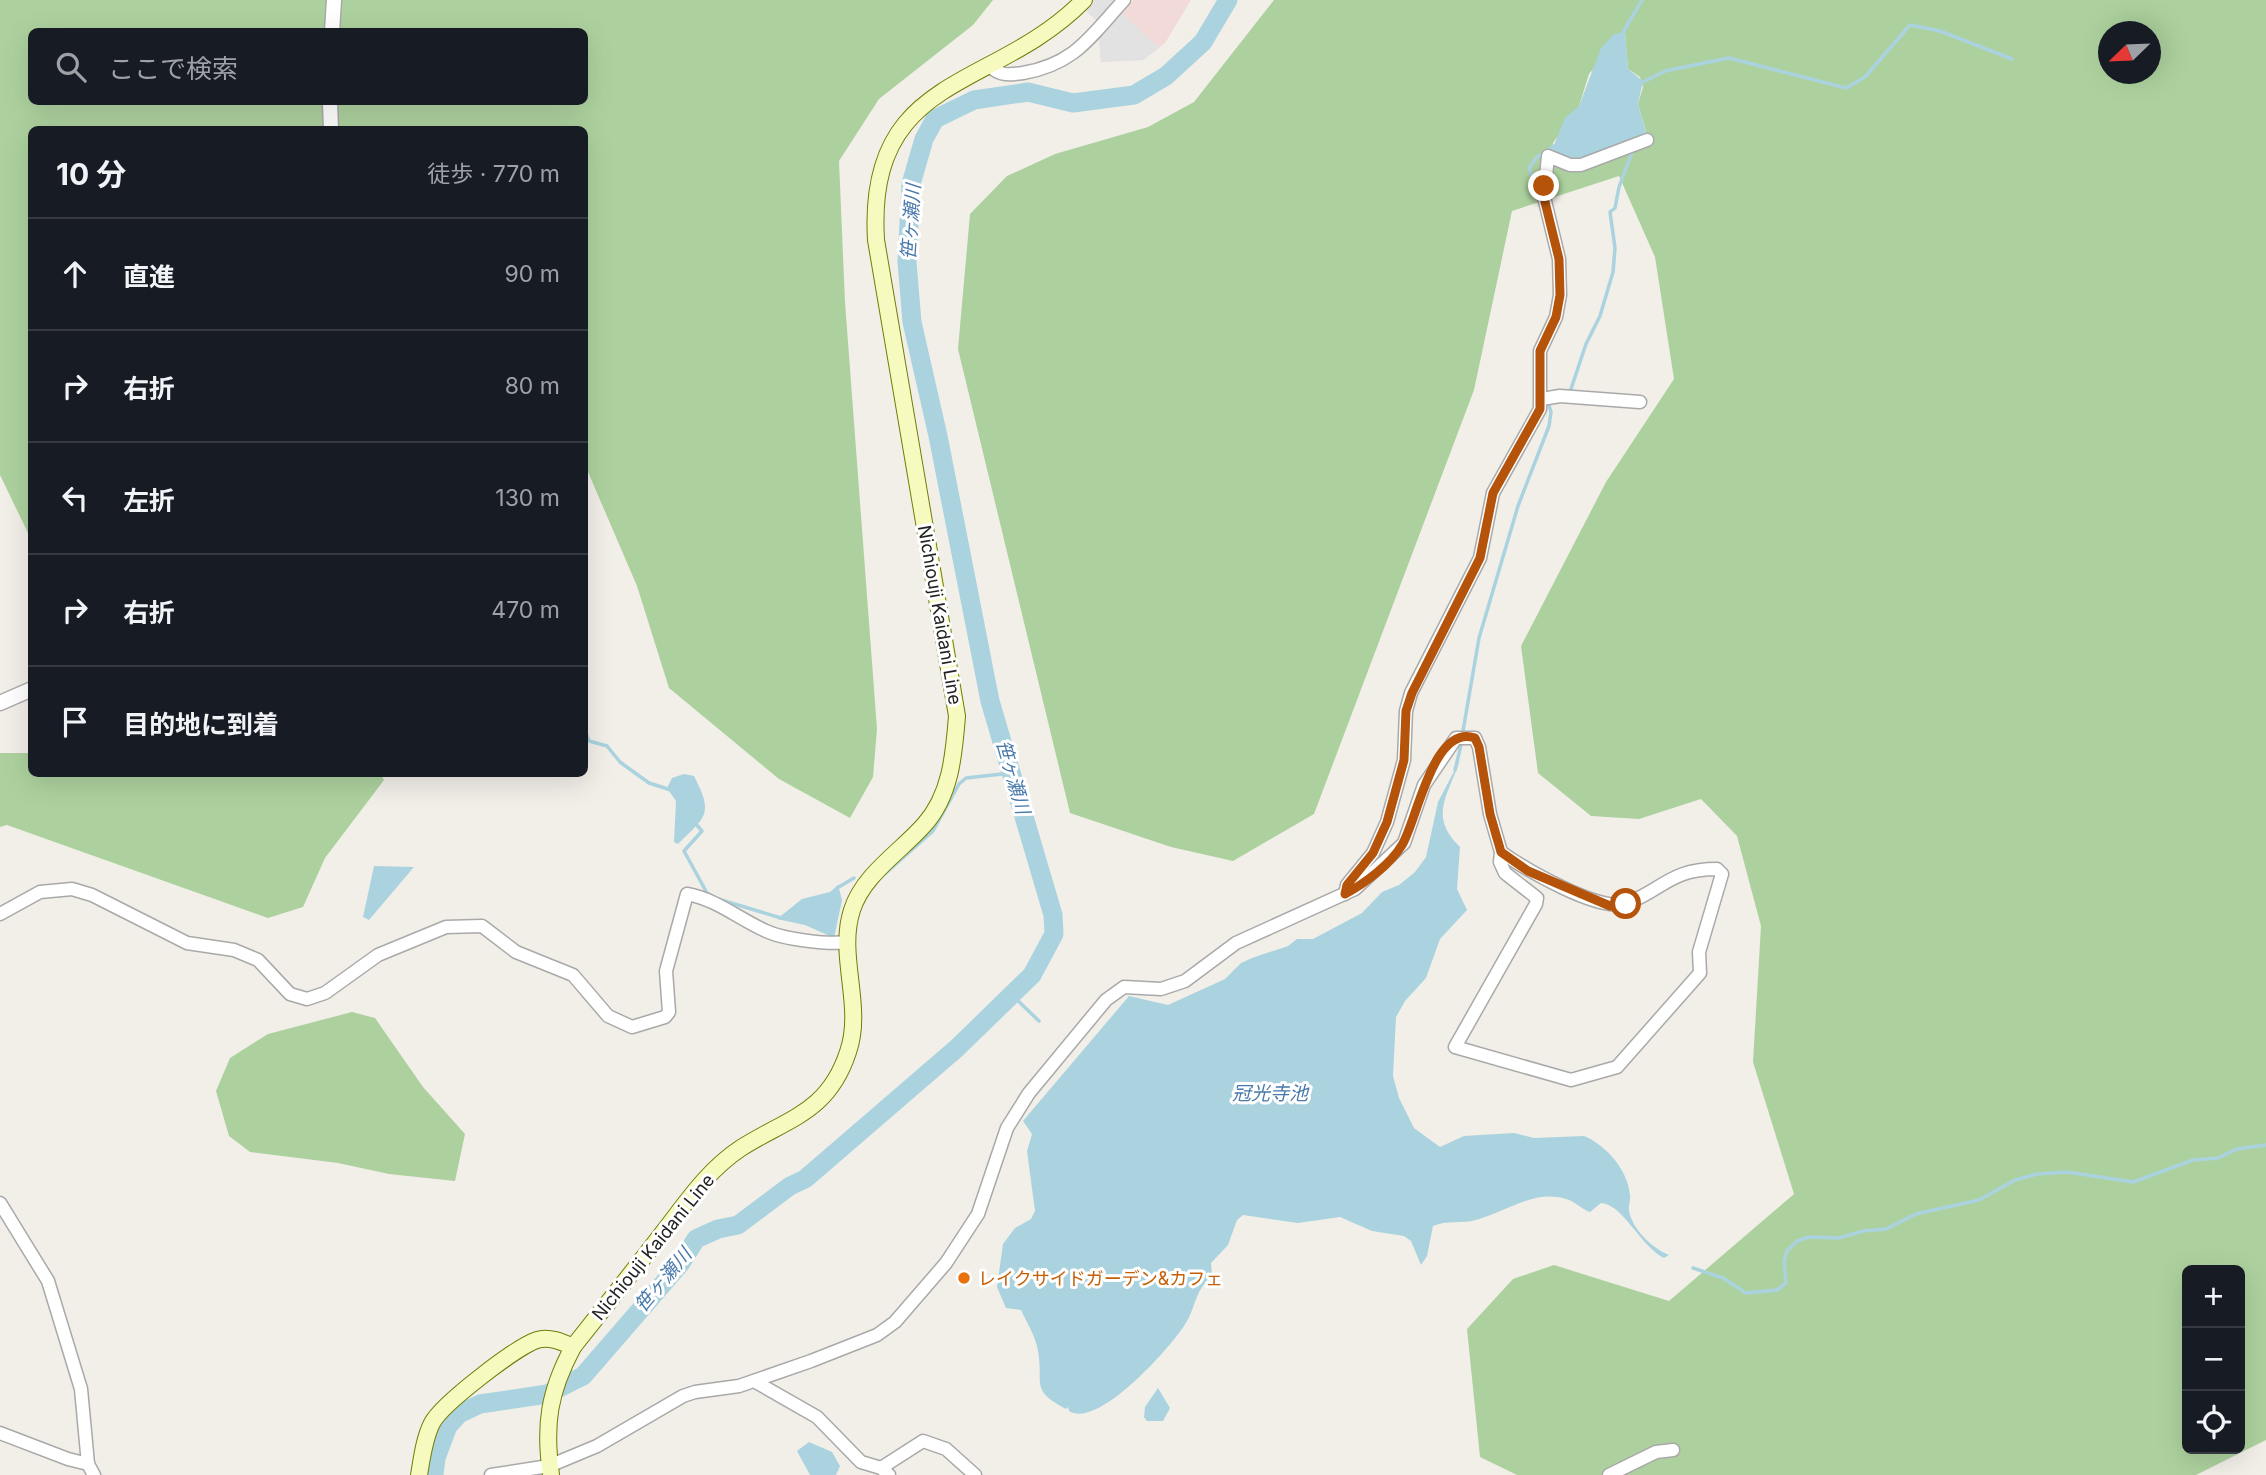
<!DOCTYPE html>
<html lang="ja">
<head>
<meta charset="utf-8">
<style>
  :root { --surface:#171b24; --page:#242831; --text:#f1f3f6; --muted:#9ea1a6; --line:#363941 }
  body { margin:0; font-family:Inter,"Noto Sans JP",sans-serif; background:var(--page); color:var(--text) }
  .controls { position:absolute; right:21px; bottom:21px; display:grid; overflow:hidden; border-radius:10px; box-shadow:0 7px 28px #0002 }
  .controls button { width:63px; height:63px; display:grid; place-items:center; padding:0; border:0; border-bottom:2px solid var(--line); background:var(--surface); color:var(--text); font:35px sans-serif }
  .compass { position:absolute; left:2098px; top:21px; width:63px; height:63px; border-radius:50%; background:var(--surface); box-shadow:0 7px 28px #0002; rotate:247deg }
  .stop { position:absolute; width:21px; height:21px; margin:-16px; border:5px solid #b45309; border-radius:50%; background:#fff }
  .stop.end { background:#b45309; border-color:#fff; box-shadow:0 2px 7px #0008 }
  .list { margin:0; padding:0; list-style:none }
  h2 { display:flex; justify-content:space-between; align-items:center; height:91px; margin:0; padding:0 28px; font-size:30px }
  h2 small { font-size:23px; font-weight:400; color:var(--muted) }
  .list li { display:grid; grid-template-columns:46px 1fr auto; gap:21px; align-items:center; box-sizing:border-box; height:112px; padding:0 28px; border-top:2px solid var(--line) }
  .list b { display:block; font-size:26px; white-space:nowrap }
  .list em { font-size:23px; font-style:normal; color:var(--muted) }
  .icon { flex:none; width:38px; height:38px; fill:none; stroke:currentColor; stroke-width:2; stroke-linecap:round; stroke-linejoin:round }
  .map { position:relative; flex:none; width:2266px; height:1475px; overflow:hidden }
  .search { position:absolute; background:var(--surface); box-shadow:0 7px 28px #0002; left:28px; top:28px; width:560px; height:77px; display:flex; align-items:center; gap:18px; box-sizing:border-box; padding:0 24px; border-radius:10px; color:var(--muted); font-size:26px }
  .panel { position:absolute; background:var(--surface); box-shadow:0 7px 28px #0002; left:28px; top:126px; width:560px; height:651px; border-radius:10px }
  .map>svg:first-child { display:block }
  .commercial { fill:#f2dad9 }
  .forest { fill:#add19e; fill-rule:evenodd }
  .parking { fill:#e2e2e2 }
  .water { fill:#aad3df }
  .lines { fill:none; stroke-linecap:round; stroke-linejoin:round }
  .stream { stroke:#aad3df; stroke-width:3.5 }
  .river { stroke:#aad3df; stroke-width:19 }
  .minor-casing { stroke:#a9a9a9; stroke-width:15 }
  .tertiary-casing { stroke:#a9a9a9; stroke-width:17 }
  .secondary-casing { stroke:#707d05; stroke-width:18 }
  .minor { stroke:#fff; stroke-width:12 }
  .tertiary { stroke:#fff; stroke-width:14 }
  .secondary { stroke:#f7fabf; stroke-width:16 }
  .route { stroke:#b45309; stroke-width:9 }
  .food-dot { fill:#e8710a; stroke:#fff; stroke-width:2.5 }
  .labels { text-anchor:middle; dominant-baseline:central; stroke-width:6; stroke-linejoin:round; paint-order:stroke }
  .street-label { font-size:18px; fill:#222; stroke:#fff }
  .food-label { font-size:18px; fill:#c56008; stroke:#fff; text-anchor:start }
  .water-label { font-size:19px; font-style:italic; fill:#4a7aab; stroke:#fff }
</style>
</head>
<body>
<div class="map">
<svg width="2266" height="1475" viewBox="0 0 2266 1475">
  <rect width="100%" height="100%" fill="#f2efe9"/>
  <path class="commercial" d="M 1134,0 L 1191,0 L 1165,43 L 1143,60 L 1101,62 L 1099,38 Z"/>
  <g class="forest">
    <path d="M 0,0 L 993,0 L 973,25 L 879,99 L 839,161 L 845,302 L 877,729 L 873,777 L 850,818 L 779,779 L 669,688 L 637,586 L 585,465 L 584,130 L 32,130 L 31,535 L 28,533 L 0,475 ZM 32,32 L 584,32 L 584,102 L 32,102 Z"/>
    <path d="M 1274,0 L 2266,0 L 2266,1440 L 2196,1475 L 1517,1475 L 1480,1457 L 1467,1329 L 1513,1279 L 1554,1265 L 1669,1301 L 1794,1194 L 1753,1062 L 1761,926 L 1737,836 L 1701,799 L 1639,819 L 1591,816 L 1538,773 L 1521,646 L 1606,482 L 1674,379 L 1655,257 L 1619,176 L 1512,211 L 1474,390 L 1314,814 L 1233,861 L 1171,847 L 1070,813 L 958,349 L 970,214 L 1007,176 L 1055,154 L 1148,127 L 1194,102 ZM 2108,32 L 2150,32 L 2150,74 L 2108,74 ZM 1625,33 L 1628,69 L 1640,77 L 1643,87 L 1638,104 L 1647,135 L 1580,158 L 1570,158 L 1552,150 L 1553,143 L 1579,106 L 1589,74 ZM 2187,1270 L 2240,1270 L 2240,1449 L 2187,1449 Z"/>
    <path d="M 0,753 L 31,753 L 32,774 L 381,774 L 384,780 L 325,858 L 303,907 L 268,918 L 7,825 L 0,827 Z"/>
    <path d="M 352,1012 L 375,1018 L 423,1087 L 465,1134 L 455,1181 L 389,1174 L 338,1163 L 250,1152 L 229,1136 L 216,1091 L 230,1058 L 268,1034 Z"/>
  </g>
  <g class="parking">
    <path d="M 1092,0 L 1119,0 L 1099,23 L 1084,9 Z"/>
    <path d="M 1122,13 L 1159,48 L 1143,60 L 1101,62 L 1099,38 Z"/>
  </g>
  <g class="water">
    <path d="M 1625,32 L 1628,69 L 1643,81 L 1638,104 L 1647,136 L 1580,158 L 1570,158 L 1552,150 L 1565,118 L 1579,106 L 1601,48 L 1614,34 Z"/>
    <path d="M 1460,760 C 1448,796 1428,816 1460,847 L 1457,889 L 1467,910 L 1440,939 L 1426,978 L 1405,1001 L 1396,1017 L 1393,1076 L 1399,1098 L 1414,1128 L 1440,1147 L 1464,1136 L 1514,1133 L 1534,1138 L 1584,1136 C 1606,1145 1628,1170 1630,1195 C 1631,1200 1628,1206 1629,1211 C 1633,1230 1652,1248 1669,1255 L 1664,1258 C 1640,1246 1623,1204 1601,1203 L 1590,1212 C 1581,1209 1575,1201 1566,1199 C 1534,1189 1506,1212 1476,1220 C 1461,1224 1447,1220 1433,1226 L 1427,1256 L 1421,1265 L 1411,1241 L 1404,1236 L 1372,1231 L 1340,1217 L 1298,1223 L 1243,1215 L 1237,1220 L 1228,1245 L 1211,1263 L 1212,1275 C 1192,1295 1197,1307 1184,1326 C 1168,1350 1098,1429 1069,1411 L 1068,1407 L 1066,1409 C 1029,1389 1044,1385 1038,1351 C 1036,1337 1027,1323 1021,1310 L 1006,1308 L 997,1287 L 1003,1244 L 1015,1228 L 1031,1219 L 1035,1211 L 1027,1151 L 1032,1134 L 1023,1121 L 1129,996 L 1168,1005 L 1225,979 L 1241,963 L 1252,958 L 1288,946 L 1297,939 L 1313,939 L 1362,913 L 1382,892 L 1399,885 L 1415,872 L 1426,857 L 1438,802 Z"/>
    <path d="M 684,774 L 694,776 C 714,815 706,816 678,844 L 674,842 L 676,801 L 667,788 L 672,778 Z"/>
    <path d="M 374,866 L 414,867 L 369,920 L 363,917 Z"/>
    <path d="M 838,885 L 842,900 L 834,938 L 805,925 L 777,919 L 802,899 L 830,892 Z"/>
    <path d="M 1158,1388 L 1170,1408 L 1163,1421 L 1147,1421 L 1144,1417 L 1145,1407 Z"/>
    <path d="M 809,1442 L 832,1452 L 840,1466 L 836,1475 L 810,1475 L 797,1451 Z"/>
  </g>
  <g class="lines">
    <g class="stream">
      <path d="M 1622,34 L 1642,0"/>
      <path d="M 1639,84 L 1665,71 L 1729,58 L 1846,88 L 1865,77 L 1910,25 L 1940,31 L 2012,59"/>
      <path d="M 1542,209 L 1529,168 L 1536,158 L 1554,146"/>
      <path d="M 1567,392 L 1570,392 L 1586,344 L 1600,316 L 1613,272 L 1615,248 L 1610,212 L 1615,208 L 1619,187 L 1633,150"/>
      <path d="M 584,728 L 589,741 L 607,746 L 620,762 L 649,783 L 671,790"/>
      <path d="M 1463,731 L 1479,638 L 1518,506 L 1549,426 L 1551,412 L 1548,402"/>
      <path d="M 1455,770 L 1462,741"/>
      <path d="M 695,823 L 702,831 L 684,851 L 707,893 L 711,896"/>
      <path d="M 878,880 L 933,831 L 959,784 L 966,778 L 1011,773"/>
      <path d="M 837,888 L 854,878"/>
      <path d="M 718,899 L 781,918"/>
      <path d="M 1012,995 L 1039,1021"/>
      <path d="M 1693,1268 L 1723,1278 L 1746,1293 L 1777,1290 L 1786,1283 L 1784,1261 L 1787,1251 L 1797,1241 L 1809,1237 L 1839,1238 L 1863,1231 L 1886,1229 L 1916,1214 L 1979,1200 L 2015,1180 L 2037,1174 L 2067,1172 L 2133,1182 L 2193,1160 L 2218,1158 L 2237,1149 L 2266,1145"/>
    </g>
    <path class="river" d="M 434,1475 L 436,1458 L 448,1426 L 459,1414 L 480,1404 L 547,1394 L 583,1376 L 681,1263 L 696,1239 L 718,1229 L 738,1225 L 790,1186 L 805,1179 L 957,1048 L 1032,975 L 1054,934 L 1053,915 L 990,701 L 938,436 L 912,322 L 907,262 L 911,184 L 924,139 L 935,119 L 974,100 L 1028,92 L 1073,103 L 1134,95 L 1166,76 L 1203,42 L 1228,0"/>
    <defs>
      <g id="minor">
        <path d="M 988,65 C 1000,76 1008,75 1023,73 C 1075,64 1090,37 1124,0"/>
        <path d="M 1542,399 L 1560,396 L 1640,402"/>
        <path d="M 1345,894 L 1347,885 L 1373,853 L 1387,822 L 1404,760 L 1406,711 L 1411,693 L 1480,558 L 1493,493 L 1540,409 L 1540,351 L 1556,317 L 1560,295 L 1559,259 L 1544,197 L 1548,156 L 1570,165 L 1581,165 L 1647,140"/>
        <path d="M 0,914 L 40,892 L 72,889 L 92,895 L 187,943 L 234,950 L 258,960 L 290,994 L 307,999 L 325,993 L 378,955 L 446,927 L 482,926 L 516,952 L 573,975 L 608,1016 L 632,1027 L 665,1017 L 669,1012 L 666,971 L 687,894 C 716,899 739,919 766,931 C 783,939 828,945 847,942"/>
        <path d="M 0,1203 L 48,1281 L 81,1389 L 88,1464"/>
        <path d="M 754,1381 L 817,1417 L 861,1462 L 881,1468 L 889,1475"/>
        <path d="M 0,1433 L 68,1459 L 88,1464 L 94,1475"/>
        <path d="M 881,1468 L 923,1441 L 946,1449 L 975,1475"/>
        <path d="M 491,1475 L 549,1466 L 597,1446 L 683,1396 L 695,1392 L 739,1386 L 811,1361 L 877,1335 L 895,1322 L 946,1263 L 978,1214 L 1007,1128 L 1029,1093 L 1106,1000 L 1124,987 L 1161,989 L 1185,981 L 1236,943 L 1355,889 L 1404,843 L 1424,785 L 1456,738 L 1475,738 L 1479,747 L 1490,814 L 1501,852 L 1500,862 L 1505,873 L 1537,898 L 1536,904 L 1455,1047 L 1571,1080 L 1617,1067 L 1700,973 L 1699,952 L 1722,874 L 1717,869 C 1672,869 1664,888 1628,903 C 1601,914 1523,868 1501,852"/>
        <path d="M 1609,1475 L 1656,1452 L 1673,1450"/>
      </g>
      <g id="tertiary">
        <path d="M 332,32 L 334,0"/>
        <path d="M 330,102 L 331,130"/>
        <path d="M 0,703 L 32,689"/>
      </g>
      <g id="secondary">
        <path d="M 419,1475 C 422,1458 424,1439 432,1423 C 442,1404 516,1347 537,1340 C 549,1336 562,1342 573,1347"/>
        <path d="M 551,1475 C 544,1424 549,1392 573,1347 C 604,1308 635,1269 665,1230 C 688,1200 709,1169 741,1148 C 788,1118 828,1113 848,1052 C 864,1006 837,956 852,910 C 863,875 900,852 924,825 C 951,795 954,754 957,716 L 876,240 C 866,72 994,92 1084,0"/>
      </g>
    </defs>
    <use href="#minor" class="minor-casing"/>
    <use href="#tertiary" class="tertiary-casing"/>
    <use href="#secondary" class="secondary-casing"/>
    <use href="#minor" class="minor"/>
    <use href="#tertiary" class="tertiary"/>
    <use href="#secondary" class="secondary"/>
  </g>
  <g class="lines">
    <path class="route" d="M 1544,186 L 1545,202 L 1559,259 L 1560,295 L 1556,317 L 1540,351 L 1540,409 L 1493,493 L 1480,558 L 1412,693 L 1406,711 L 1404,760 L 1387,822 L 1373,853 L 1347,885 L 1345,894 C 1364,884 1391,864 1402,845 C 1417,821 1433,723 1475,738 L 1479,747 L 1490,814 L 1501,852 L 1528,871 L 1610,906 L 1626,904"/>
  </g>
  <circle class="food-dot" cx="964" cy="1278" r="7"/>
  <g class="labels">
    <g class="street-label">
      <text transform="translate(940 615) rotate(80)">Nichiouji Kaidani Line</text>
      <text transform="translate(653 1247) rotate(-51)">Nichiouji Kaidani Line</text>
    </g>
    <g class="food-label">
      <text x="978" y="1278">レイクサイドガーデン&amp;カフェ</text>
    </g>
    <g class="water-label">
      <text transform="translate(911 222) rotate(-86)">笹ヶ瀬川</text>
      <text transform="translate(1013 777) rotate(74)">笹ヶ瀬川</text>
      <text x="1270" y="1093">冠光寺池</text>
      <text transform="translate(663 1280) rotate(-50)">笹ヶ瀬川</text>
    </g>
  </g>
</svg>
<div class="controls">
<button>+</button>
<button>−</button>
<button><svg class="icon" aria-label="locate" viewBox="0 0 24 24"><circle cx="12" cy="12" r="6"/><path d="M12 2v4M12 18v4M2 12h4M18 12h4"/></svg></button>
</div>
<svg class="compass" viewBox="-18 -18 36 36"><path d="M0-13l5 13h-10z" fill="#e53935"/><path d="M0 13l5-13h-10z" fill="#9ea1a6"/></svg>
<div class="stop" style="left:1626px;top:904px"></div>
<div class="stop end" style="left:1544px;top:186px"></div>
<div class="search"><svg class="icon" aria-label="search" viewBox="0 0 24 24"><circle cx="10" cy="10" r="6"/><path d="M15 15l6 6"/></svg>ここで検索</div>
<section class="panel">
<h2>10 分<small>徒歩 · 770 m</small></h2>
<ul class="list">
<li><svg class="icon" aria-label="ahead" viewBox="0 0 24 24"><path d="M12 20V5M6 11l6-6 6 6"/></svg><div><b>直進</b></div><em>90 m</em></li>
<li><svg class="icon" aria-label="right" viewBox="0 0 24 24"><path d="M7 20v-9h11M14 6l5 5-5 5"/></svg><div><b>右折</b></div><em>80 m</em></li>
<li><svg class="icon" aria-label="left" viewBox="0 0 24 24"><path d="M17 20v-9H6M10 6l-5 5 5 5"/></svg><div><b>左折</b></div><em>130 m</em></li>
<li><svg class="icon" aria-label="right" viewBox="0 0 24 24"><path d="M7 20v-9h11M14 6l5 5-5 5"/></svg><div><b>右折</b></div><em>470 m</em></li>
<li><svg class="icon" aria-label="arrive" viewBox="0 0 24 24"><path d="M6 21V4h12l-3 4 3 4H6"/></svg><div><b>目的地に到着</b></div></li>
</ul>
</section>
</div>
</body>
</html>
